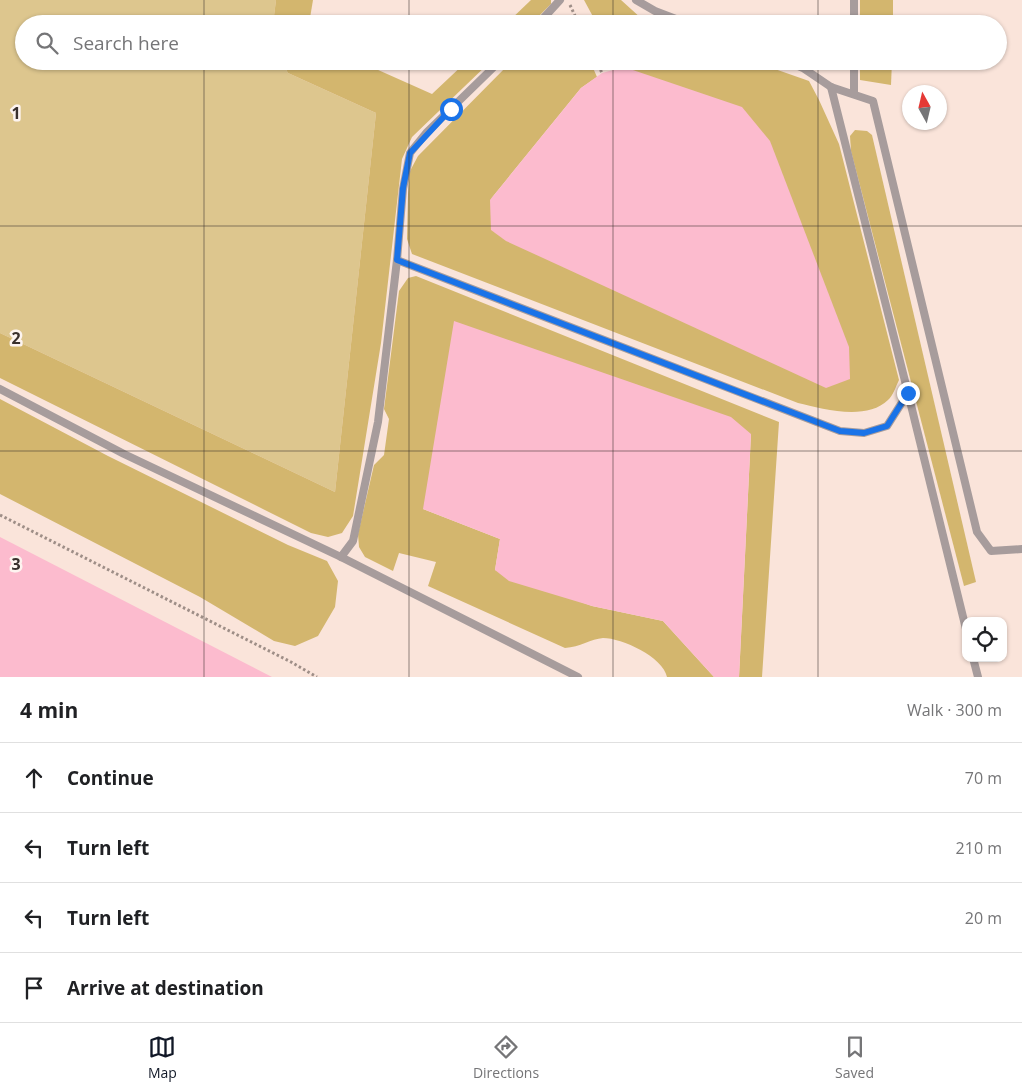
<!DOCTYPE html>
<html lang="en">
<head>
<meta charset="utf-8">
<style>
  :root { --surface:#fff; --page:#f2f2f2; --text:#202124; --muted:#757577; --line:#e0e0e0; --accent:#111827 }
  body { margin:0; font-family:"Open Sans",sans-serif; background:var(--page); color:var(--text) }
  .controls { position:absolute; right:15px; bottom:15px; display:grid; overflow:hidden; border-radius:10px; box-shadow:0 1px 4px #0004 }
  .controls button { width:45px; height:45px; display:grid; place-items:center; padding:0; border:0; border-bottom:1px solid var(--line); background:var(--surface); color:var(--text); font:25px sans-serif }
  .compass { position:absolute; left:902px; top:85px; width:45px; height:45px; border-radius:50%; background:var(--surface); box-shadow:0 1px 4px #0004; rotate:352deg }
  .stop { position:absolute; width:15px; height:15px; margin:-11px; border:4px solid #1a73e8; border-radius:50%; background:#fff }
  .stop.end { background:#1a73e8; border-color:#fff; box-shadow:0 1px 5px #0008 }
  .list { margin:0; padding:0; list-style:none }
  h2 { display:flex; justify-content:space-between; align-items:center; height:65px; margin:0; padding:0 20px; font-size:21px }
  h2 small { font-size:16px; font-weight:400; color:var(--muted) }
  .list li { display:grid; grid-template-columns:32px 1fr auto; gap:15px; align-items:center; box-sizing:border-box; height:70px; padding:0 20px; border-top:1px solid var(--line) }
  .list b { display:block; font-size:19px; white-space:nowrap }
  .list em { font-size:16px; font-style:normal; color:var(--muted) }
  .icon { flex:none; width:28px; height:28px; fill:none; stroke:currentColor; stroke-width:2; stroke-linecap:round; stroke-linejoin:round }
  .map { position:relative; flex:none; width:1022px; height:677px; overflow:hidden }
  .search { position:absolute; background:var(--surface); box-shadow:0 1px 4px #0004; left:15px; right:15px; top:15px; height:55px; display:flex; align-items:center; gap:12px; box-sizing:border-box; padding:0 18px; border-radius:28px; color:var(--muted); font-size:19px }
  .sheet { height:345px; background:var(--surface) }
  nav { display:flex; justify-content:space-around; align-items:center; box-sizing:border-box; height:70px; border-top:1px solid var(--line); background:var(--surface); font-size:14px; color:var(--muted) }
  nav a { display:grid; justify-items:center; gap:2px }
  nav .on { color:var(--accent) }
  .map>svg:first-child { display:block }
  .green { fill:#ddc68e }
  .forest { fill:#d3b66e }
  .water { fill:#fcbbce }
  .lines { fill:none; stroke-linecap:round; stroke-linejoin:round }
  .path { stroke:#9e8e87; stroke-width:3; stroke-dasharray:2.5 2.5; stroke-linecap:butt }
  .service { stroke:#a79c9c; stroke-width:8 }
  .route { stroke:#1a73e8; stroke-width:6 }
  .grid { fill:none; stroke:#39302d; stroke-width:1; stroke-opacity:0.55 }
  .grid-label { font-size:16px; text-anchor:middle; font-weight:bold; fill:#39302d; stroke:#fdf4f0; stroke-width:5; stroke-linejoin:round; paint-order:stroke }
</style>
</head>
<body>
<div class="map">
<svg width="1022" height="677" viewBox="0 0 1022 677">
  <rect width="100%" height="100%" fill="#fae4da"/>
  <path class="green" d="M 0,0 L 276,0 L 273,24 L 24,24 L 24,61 L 281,61 L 288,73 L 376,113 L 335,492 L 0,333 Z"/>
  <g class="forest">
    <path d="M 276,0 L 313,0 L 309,24 L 273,24 Z"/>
    <path d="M 531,0 L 551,0 L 551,4 L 531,24 L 506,24 Z"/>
    <path d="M 584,0 L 621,0 L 642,19 L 653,24 L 597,24 Z"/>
    <rect x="860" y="0" width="33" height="24"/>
    <path d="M 281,61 L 358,61 L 432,94 L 467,61 L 491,61 L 412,137 L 402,159 L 381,343 L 353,516 L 342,533 L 328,537 L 311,533 L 0,378 L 0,333 L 335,492 L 376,113 L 288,73 Z"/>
    <path d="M 512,61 L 590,61 L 597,77 L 581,88 L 490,200 L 624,67 L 620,61 L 752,61 L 809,81 L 819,100 L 839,144 L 899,380 C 896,386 893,396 888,400 C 867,421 822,409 798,403 L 412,254 L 407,239 L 408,194 L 410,171 L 418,156 Z"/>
    <path d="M 860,61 L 892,61 L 891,85 L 860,80 Z"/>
    <path d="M 855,130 L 867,131 L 872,135 L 976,582 L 964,586 L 851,151 L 850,136 Z"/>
    <path d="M 416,276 L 779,422 L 762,677 L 739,677 L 751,434 L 423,509 L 500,539 L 495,570 L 592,606 L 663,621 L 714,677 L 667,677 C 663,657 622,638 603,638 C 591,639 580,647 565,648 L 428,586 L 436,562 L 399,553 L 393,571 L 365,557 L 359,547 L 358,534 L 374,465 L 384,455 L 389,419 L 384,409 L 399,291 L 408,278 Z"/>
    <path d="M 0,399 L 108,456 L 288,545 L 327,561 L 338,581 L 335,607 L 318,636 L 295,646 L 274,641 L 200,597 L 0,494 Z"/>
  </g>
  <g class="water">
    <path d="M 624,67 L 742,107 L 770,141 L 849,347 L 850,379 L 826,388 L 506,241 L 491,230 L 490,200 L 581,88 L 602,73 Z"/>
    <path d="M 454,321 L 731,417 L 751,434 L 739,677 L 714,677 L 663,621 L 592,606 L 509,581 L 495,570 L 500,539 L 423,509 Z"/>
    <path d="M 0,537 L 272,677 L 0,677 Z"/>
  </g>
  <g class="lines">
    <g class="path">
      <path d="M 570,5 L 579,24"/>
      <path d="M 596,61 L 602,73"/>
      <path d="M 0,515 L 291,662 L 317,677"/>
    </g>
    <g class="service">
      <path d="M 636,0 L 655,11 L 689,24"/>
      <path d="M 854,0 L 854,24"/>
      <path d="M 538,24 L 560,0"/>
      <path d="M 786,61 L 803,68 L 831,87 L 873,101 L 977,532 L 991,551 L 1022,549"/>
      <path d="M 854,61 L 854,94"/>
      <path d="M 397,260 L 840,431 L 864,433 L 887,426 L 908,393 L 831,87"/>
      <path d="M 0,389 L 124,454 L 341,557 L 578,677"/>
      <path d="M 908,393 L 966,629"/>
      <path d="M 341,557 L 353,541 L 378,422 L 397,260 L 403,189 L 410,153 L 427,132 L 500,61"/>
      <path d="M 973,658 L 978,677"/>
    </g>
  </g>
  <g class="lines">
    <path class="route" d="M 451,109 L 410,153 L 403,188 L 397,260 L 840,431 L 864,433 L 887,426 L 908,393"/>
  </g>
  <path class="grid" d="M 204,0 L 204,24M 409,0 L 409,24M 613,0 L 613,24M 818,0 L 818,24M 204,61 L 204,677M 409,61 L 409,677M 613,61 L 613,677M 818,61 L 818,677M 0,226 L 1022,226M 0,451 L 1022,451"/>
  <g class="grid-label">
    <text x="16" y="119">1</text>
    <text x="16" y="344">2</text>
    <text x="16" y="570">3</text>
  </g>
</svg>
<div class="controls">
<button><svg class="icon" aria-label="locate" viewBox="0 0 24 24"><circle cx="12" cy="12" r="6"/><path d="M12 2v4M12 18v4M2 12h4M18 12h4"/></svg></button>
</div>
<svg class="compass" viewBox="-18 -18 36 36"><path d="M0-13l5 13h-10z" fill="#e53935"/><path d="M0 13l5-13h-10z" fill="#757577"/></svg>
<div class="stop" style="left:451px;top:109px"></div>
<div class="stop end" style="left:908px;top:393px"></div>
<div class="search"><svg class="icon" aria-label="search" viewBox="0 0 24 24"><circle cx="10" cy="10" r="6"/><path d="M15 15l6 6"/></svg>Search here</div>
</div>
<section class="sheet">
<h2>4 min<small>Walk · 300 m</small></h2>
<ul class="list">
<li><svg class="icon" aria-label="ahead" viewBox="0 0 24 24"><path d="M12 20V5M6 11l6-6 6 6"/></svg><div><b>Continue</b></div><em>70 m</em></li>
<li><svg class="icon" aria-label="left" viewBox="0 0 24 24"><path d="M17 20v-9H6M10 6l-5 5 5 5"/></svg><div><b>Turn left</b></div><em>210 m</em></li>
<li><svg class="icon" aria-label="left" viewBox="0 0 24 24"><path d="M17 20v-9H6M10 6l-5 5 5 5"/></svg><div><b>Turn left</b></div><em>20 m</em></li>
<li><svg class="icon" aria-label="arrive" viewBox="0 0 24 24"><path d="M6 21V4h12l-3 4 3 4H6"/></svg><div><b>Arrive at destination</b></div></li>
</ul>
</section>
<nav>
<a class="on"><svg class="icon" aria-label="map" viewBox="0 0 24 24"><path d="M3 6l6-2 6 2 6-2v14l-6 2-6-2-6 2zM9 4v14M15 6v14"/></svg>Map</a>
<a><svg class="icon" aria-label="directions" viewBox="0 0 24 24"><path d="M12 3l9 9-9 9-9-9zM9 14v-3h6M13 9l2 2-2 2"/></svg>Directions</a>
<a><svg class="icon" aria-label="saved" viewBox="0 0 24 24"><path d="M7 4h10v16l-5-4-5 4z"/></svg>Saved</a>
</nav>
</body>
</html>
